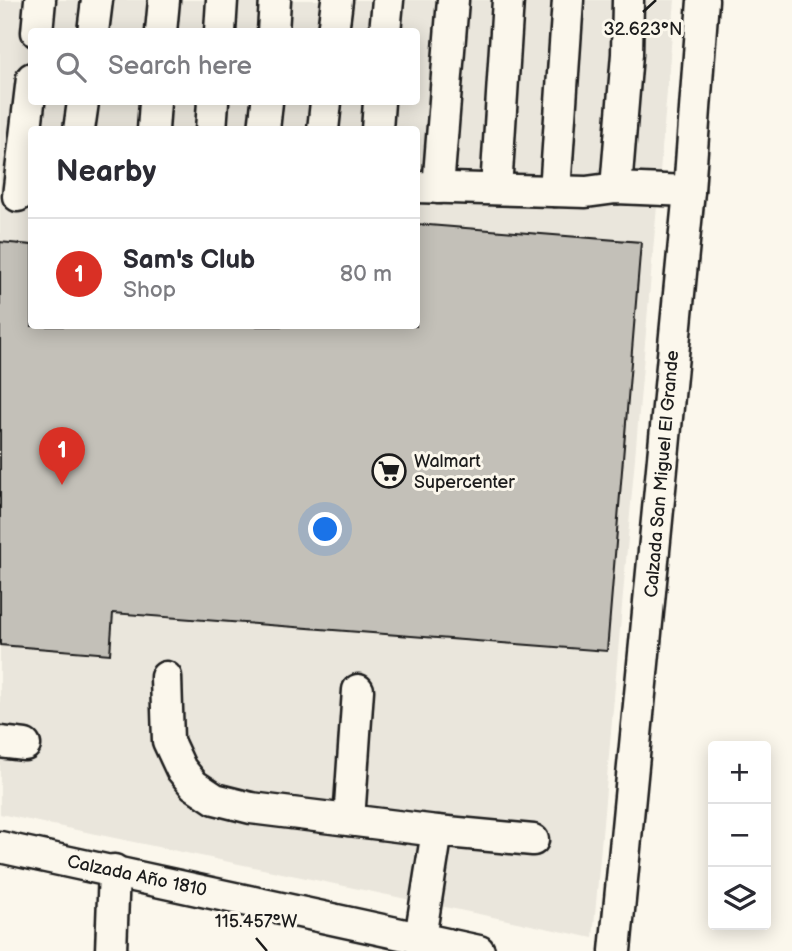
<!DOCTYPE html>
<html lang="en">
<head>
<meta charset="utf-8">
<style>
  :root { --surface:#fff; --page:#f7f7f7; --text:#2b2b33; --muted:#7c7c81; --line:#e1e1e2; --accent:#d93025 }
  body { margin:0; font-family:"Balsamiq Sans",sans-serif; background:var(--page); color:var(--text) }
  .controls { position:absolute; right:21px; bottom:21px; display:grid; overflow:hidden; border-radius:7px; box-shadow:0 4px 18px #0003 }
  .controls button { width:63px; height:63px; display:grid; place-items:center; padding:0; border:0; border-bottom:2px solid var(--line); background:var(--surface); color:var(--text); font:35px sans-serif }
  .you { position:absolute; left:326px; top:530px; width:24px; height:24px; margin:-18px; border:5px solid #fff; border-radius:50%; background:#1a73e8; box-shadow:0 0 0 10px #1a73e833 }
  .badge { display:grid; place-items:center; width:46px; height:46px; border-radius:50%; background:var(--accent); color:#fff; font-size:23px; font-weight:700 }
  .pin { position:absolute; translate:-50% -58px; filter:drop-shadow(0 2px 4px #0008) }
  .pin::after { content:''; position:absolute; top:37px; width:24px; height:21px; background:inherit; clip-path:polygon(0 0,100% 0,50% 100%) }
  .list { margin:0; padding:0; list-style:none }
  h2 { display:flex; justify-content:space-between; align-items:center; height:91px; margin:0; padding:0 28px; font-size:30px }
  h2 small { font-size:23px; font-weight:400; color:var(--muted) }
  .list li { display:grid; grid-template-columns:46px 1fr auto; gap:21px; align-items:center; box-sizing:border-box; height:112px; padding:0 28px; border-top:2px solid var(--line) }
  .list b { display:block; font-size:26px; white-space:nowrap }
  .list p { margin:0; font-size:23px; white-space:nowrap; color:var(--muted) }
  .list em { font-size:23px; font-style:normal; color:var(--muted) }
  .icon { flex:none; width:38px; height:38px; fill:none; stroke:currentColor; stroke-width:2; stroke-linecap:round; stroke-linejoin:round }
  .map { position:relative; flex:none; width:792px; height:951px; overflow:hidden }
  .search { position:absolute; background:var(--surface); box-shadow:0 4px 18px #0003; left:28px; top:28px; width:392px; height:77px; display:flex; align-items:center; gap:18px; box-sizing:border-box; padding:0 24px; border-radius:7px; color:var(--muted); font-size:26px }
  .panel { position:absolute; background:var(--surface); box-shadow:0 4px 18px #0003; left:28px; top:126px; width:392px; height:203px; border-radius:7px }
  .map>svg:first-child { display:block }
  .built { fill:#eae6dc; fill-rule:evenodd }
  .building { fill:#c3c0b8; stroke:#1c1c1c; stroke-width:2 }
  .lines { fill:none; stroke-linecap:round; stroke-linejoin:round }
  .minor-casing { stroke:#1c1c1c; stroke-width:35 }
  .minor { stroke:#fbf7ec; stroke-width:30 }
  .ticks { fill:none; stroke:#1c1c1c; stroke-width:2.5 }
  .labels { text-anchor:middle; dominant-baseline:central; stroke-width:6; stroke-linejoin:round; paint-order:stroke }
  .poi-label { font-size:18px; fill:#1c1c1c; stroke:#fbf7ec; text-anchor:start }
  .street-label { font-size:18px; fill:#1c1c1c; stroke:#fbf7ec }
  .ticks-label { font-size:18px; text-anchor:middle; fill:#1c1c1c; stroke:#fbf7ec; stroke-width:6; stroke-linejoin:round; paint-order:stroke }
</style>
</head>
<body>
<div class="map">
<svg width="792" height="951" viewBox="0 0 792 951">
  <rect width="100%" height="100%" fill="#fbf7ec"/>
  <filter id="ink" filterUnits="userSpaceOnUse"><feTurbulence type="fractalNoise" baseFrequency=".0143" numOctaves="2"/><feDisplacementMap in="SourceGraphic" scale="14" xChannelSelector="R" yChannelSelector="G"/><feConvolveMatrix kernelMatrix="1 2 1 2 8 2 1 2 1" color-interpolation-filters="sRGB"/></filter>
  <g filter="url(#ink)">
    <path class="built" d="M 0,0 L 675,0 L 593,938 L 0,814 ZM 32,32 L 416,32 L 416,102 L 32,102 ZM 32,130 L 416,130 L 416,326 L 32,326 Z"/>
    <path class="building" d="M 416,224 L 641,242 L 607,651 L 113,613 L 110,654 L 0,645 L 0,242 L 32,245 L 32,326 L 416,326 Z"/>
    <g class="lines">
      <defs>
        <g id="minor">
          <path d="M 37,32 L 40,0"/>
          <path d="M 93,32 L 97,0"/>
          <path d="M 161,32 L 164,0"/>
          <path d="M 220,32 L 222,0"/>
          <path d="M 273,32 L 275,0"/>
          <path d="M 333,32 L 337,0"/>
          <path d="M 385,32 L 388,0"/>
          <path d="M 79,130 L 83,102"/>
          <path d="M 153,130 L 155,102"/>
          <path d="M 211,130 L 213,102"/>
          <path d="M 264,130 L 267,102"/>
          <path d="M 323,130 L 326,102"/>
          <path d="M 377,130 L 379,102"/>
          <path d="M 416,187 L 586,192 L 616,188 L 689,191"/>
          <path d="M 438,188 L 453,0"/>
          <path d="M 616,188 L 627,54 L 628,0"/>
          <path d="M 496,189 L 508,0"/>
          <path d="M 555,191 L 568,0"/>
          <path d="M 18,196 L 32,78"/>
          <path d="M 166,677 L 168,741 L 181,769 L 194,785 L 215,799 L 251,808 L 437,831 L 533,840"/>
          <path d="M 0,742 L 25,745"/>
          <path d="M 349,820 L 358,690"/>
          <path d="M 0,847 L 479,951"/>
          <path d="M 420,938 L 437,831"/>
          <path d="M 111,951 L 114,870"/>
          <path d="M 615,951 L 689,191 L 703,0"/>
        </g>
      </defs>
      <use href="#minor" class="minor-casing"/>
      <use href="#minor" class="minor"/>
    </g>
  </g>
  <path class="ticks" d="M 643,12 L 656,0M 256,938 L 267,951"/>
  <defs>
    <symbol id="supermarket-ring" viewBox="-11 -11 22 22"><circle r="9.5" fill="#fbf7ec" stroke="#1c1c1c" stroke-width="1.5"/><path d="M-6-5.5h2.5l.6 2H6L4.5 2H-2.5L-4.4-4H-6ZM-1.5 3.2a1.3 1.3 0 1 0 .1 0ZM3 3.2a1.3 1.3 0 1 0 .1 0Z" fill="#1c1c1c"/></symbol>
  </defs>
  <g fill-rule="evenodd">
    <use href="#supermarket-ring" x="370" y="452" width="38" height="38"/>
  </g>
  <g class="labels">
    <g class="poi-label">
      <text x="414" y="461">Walmart<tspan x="414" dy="21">Supercenter</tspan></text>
    </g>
    <g class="street-label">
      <text transform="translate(662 474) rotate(-85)">Calzada San Miguel El Grande</text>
      <text transform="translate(137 876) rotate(12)">Calzada Año 1810</text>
    </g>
  </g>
  <g class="ticks-label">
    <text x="643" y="35">32.623°N</text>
    <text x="256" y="927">115.457°W</text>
  </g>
</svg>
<div class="controls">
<button>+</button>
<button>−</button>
<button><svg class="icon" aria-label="layers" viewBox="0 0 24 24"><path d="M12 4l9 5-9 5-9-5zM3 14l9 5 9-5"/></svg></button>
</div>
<div class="you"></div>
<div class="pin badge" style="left:62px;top:485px">1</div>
<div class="search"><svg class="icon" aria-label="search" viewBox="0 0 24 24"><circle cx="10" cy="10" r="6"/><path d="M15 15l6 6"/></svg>Search here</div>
<section class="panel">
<h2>Nearby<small></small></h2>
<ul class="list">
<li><span class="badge">1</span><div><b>Sam's Club</b><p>Shop</p></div><em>80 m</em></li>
</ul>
</section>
</div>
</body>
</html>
